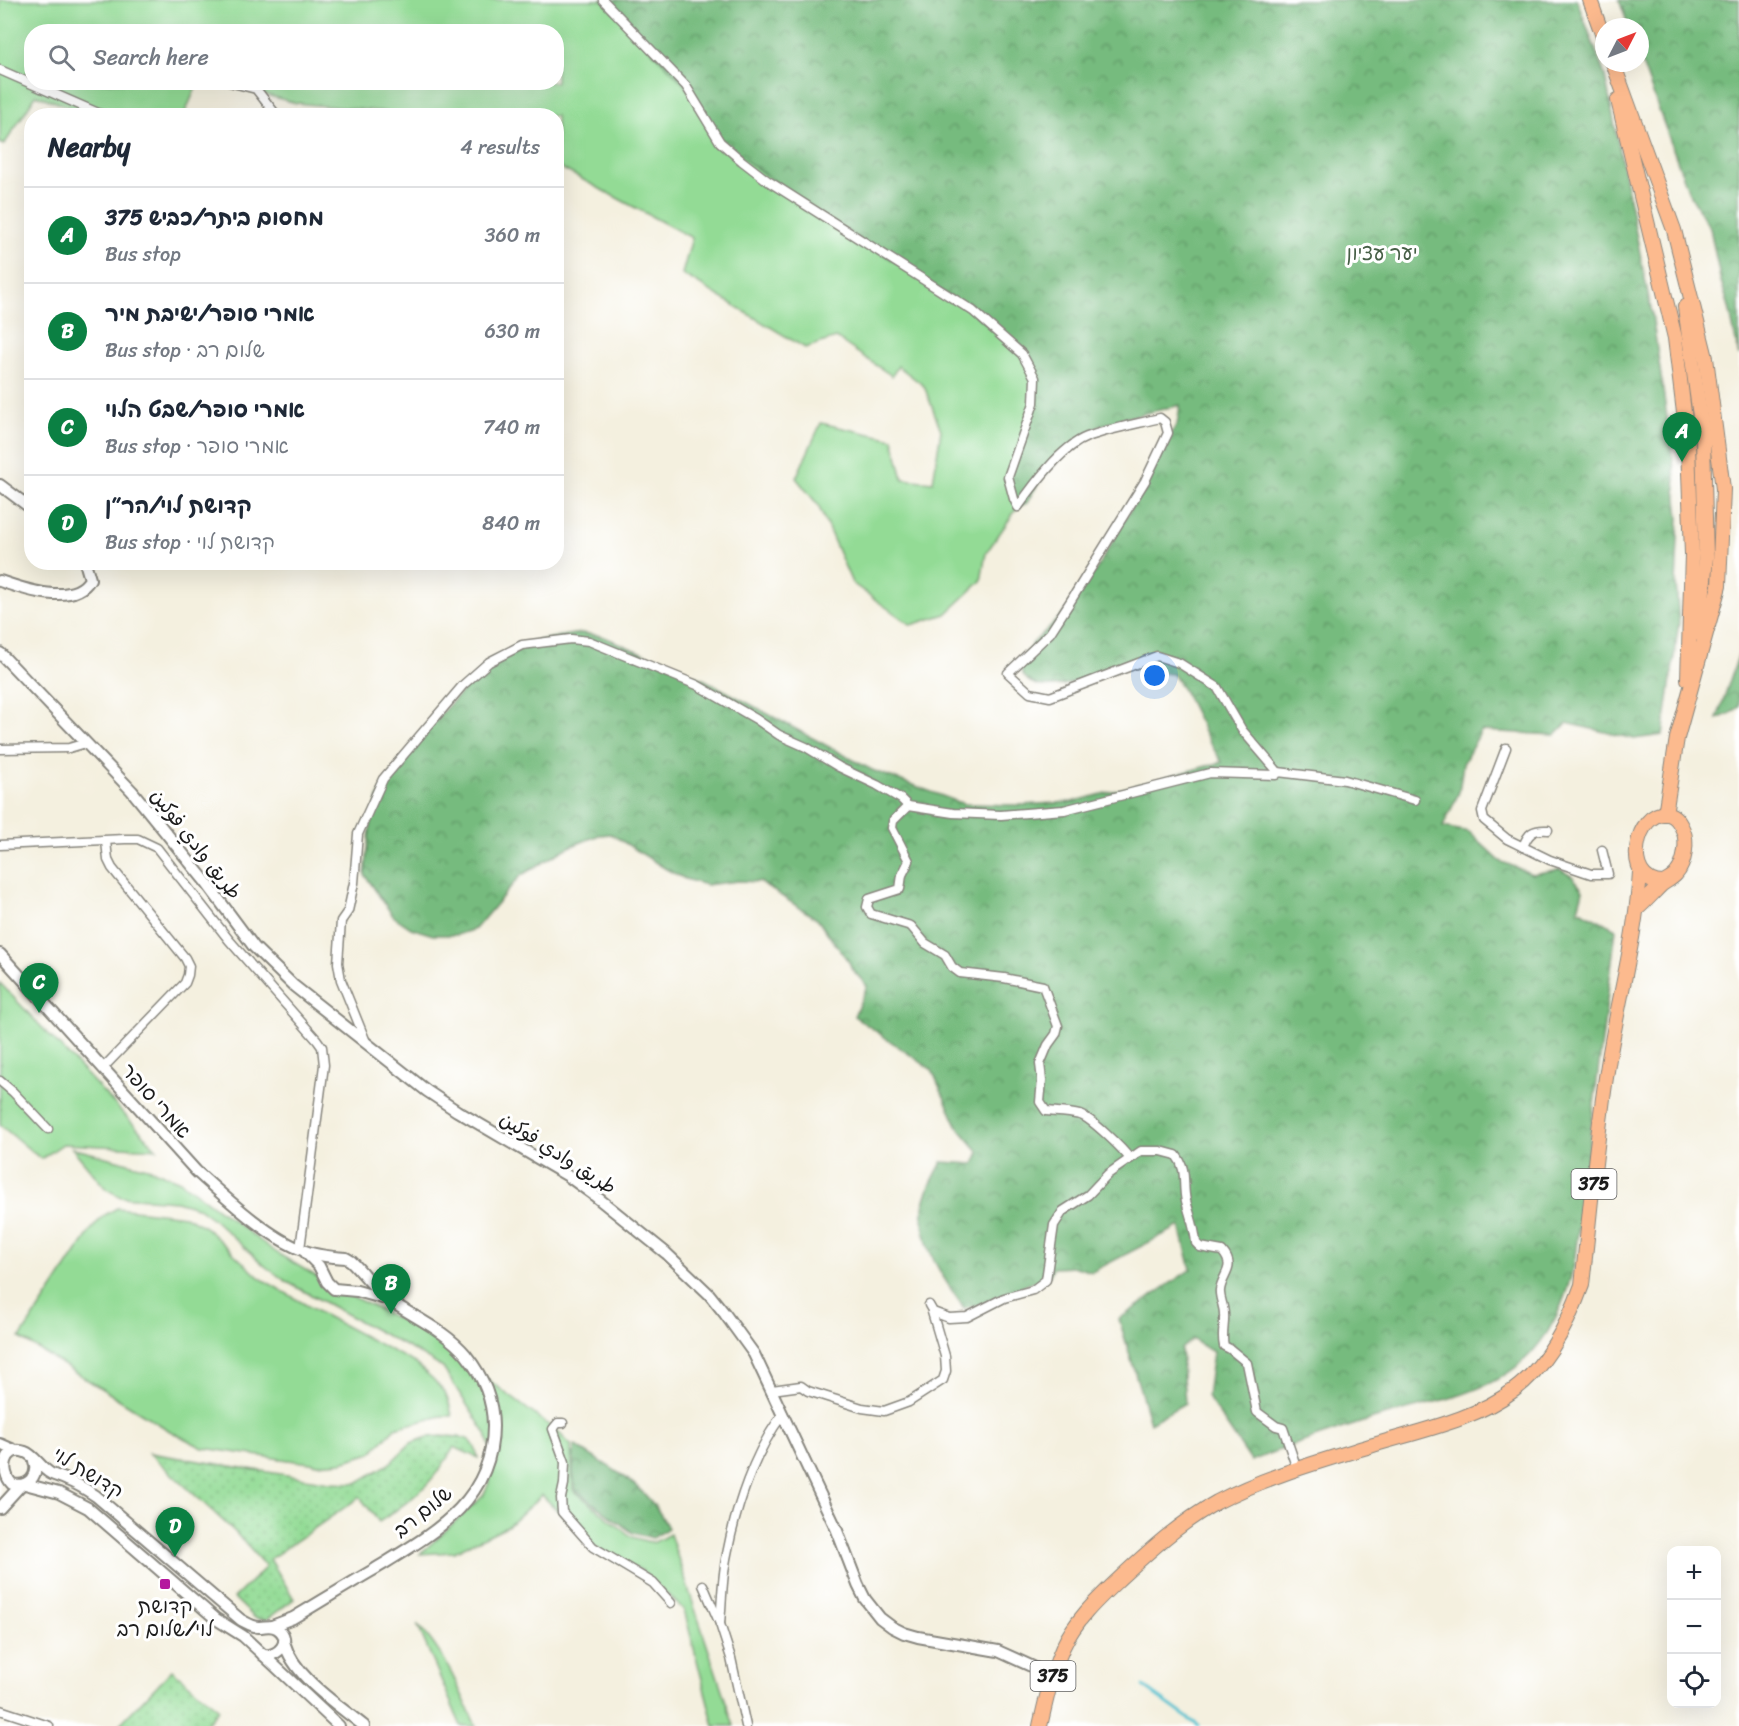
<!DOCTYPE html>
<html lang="en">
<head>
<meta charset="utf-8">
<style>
  :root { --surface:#fff; --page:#f2f2f3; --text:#1f2937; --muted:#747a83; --line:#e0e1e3; --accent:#0b8043 }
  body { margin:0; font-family:Sriracha,"Playpen Sans Arabic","Playpen Sans Hebrew",sans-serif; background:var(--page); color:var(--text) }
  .controls { position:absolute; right:18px; bottom:18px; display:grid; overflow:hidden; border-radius:12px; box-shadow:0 6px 24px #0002 }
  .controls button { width:54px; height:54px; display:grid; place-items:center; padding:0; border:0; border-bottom:2px solid var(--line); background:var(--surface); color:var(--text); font:30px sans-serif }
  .compass { position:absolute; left:1595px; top:18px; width:54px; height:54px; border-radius:50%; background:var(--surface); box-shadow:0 6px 24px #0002; rotate:48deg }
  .you { position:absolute; left:1155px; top:676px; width:21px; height:21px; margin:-15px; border:4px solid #fff; border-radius:50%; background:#1a73e8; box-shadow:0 0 0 9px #1a73e833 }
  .badge { display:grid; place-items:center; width:39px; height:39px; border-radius:50%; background:var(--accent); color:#fff; font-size:20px; font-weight:700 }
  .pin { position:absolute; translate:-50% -50px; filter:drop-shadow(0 2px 3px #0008) }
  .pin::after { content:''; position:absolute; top:32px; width:21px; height:18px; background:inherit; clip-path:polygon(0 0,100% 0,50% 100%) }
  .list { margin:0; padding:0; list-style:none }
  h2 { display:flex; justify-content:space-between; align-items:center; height:78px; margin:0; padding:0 24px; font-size:26px }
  h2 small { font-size:20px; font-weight:400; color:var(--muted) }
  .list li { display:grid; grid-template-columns:39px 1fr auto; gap:18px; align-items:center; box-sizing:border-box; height:96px; padding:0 24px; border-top:2px solid var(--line) }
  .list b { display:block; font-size:22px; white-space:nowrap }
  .list p { margin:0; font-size:20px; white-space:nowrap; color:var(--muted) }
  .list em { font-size:20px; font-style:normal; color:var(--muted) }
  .icon { flex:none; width:33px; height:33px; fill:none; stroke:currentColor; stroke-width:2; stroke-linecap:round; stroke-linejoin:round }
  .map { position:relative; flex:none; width:1739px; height:1726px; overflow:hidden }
  .search { position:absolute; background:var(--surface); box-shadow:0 6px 24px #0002; left:24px; top:24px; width:540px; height:66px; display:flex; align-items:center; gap:15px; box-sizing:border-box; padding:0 21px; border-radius:24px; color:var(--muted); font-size:22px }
  .panel { position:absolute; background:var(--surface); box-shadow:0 6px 24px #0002; left:24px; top:108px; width:540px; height:462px; border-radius:24px }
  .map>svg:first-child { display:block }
  .grass { fill:#93db95; stroke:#587c58; stroke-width:1.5 }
  .forest { fill:url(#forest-crowns); stroke:#496c4d; stroke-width:1.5 }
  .park { fill:url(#park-dots); stroke:#587c58; stroke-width:1.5 }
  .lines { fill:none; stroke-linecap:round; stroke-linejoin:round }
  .stream { stroke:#56c2d0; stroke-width:3 }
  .minor-casing { stroke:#88867e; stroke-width:11 }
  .tertiary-casing { stroke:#88867e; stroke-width:14 }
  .primary-casing { stroke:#88867e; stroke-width:16 }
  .minor { stroke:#fff; stroke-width:8 }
  .tertiary { stroke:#fff; stroke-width:10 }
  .primary { stroke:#fcba8e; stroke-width:14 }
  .poi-dot { fill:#b5179e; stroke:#fff; stroke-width:2 }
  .labels { text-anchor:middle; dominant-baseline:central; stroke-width:6; stroke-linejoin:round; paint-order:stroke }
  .shield { fill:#fff; stroke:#606060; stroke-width:1.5 }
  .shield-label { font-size:18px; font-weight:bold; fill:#1c1c1c }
  .park-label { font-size:20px; fill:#465f46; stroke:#fff }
  .street-label { font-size:20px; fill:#1c1c1c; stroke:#fff }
  .poi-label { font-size:20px; fill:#1c1c1c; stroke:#fff }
</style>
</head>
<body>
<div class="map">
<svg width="1739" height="1726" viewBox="0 0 1739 1726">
  <defs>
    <pattern id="forest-crowns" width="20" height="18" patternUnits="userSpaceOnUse" patternTransform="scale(1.5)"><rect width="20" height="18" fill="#76bb7e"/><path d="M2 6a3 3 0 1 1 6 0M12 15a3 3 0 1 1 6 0" fill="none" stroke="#609766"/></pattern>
    <pattern id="park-dots" width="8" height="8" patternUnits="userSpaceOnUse" patternTransform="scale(1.5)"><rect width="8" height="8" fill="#93db95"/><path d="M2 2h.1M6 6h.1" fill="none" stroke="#7ebb80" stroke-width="1.8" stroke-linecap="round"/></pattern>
  </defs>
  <rect width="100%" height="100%" fill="#fff"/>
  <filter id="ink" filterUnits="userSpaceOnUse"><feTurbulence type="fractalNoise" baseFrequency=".0167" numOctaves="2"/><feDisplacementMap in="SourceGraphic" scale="12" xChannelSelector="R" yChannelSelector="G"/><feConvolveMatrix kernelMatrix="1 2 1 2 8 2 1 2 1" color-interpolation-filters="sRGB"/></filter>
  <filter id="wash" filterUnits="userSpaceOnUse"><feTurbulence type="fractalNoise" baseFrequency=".008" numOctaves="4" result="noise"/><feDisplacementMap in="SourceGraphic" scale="24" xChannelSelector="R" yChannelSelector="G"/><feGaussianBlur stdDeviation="1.35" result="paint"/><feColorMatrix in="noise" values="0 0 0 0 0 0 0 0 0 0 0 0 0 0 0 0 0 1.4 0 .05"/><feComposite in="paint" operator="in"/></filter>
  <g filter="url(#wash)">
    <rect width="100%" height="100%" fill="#f4f0df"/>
    <g class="grass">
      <path d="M 0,0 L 603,0 L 1022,354 L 1035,378 L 1018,507 L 986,553 L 981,581 L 946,614 L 911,625 L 852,583 L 818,505 L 796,478 L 821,423 L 893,439 L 903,479 L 933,482 L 941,430 L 924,386 L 898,366 L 892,376 L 836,338 L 805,348 L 682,274 L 692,238 L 557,166 L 556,116 L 401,115 L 388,112 L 296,103 L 221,83 L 556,82 L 556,32 L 32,32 L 32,82 L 198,83 L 184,115 L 91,115 L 36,95 L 4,145 L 0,143 L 0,75 L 3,70 L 0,68 Z"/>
      <path d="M 0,983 L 157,1149 L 63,1144 L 41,1159 L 0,1125 Z"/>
      <path d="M 72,1148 L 151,1169 L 180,1181 L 277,1253 L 339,1290 L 398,1319 L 435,1340 L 558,1432 L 571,1445 L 573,1490 L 632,1537 L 653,1543 L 670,1534 L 734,1726 L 714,1726 L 684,1610 L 641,1570 L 623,1564 L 593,1546 L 542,1495 L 509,1525 L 454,1552 L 420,1554 L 483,1496 L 491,1478 L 492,1456 L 486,1434 L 443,1368 L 420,1354 L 287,1282 L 266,1267 L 213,1219 L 197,1207 L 176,1201 L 121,1197 L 106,1189 Z"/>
      <path d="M 117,1208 L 185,1216 L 204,1226 L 260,1278 L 320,1313 L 415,1363 L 433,1379 L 445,1393 L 449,1403 L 452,1416 L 441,1416 L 395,1428 L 371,1453 L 342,1462 L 317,1464 L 203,1448 L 170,1431 L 20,1338 L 91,1230 L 103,1216 Z"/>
      <path d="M 417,1624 C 447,1656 458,1687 476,1726 L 461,1726 Z"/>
    </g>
    <g class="forest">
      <path d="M 603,0 L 1577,0 L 1605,76 L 1652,314 L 1673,459 L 1679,518 L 1676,584 L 1679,622 L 1663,735 L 1634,739 L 1567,723 L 1555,735 L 1481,731 L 1463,764 L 1459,792 L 1443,827 L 1469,832 L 1500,861 L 1532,874 L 1560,869 L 1573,877 L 1583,891 L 1578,909 L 1616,929 L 1574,1264 C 1565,1302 1551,1337 1521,1363 C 1485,1395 1422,1405 1376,1418 C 1334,1431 1292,1445 1251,1461 L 1207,1396 L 1213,1352 L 1192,1339 L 1181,1349 L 1185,1403 L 1150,1423 L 1119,1319 L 1191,1269 L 1180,1226 L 1092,1272 L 1076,1267 L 1053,1268 L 1050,1275 L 978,1305 L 964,1308 C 945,1281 919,1245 923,1210 C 925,1193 934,1177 942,1162 L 974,1164 L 979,1152 L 957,1126 L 932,1070 L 854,1016 L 867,986 L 852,969 L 849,962 L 817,919 L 760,882 L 738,881 L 706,885 L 685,879 L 666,869 L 611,834 L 599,835 L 567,848 L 520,876 L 475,929 L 457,935 L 433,935 L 411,928 L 393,916 L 365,875 L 370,829 L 379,795 L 430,725 L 492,660 L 526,643 L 561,636 L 581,633 L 602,636 L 705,680 L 872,770 L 964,804 L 1021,805 L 1072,802 L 1222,762 C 1202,734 1193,702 1173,674 L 1148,672 L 1134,660 C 1108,670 1021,714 1020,660 L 1034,642 L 1066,611 L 1096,570 L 1152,472 L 1165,441 L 1177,425 L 1180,405 C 1145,415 1105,417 1076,441 C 1068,448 1061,458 1054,466 C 1043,478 1034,488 1027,503 L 1018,507 L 1008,477 L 1034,403 L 1035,378 L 1022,354 L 973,311 L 816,211 L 720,142 L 686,86 Z"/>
      <path d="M 1619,0 L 1739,0 L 1739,356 L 1729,307 L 1720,278 L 1710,228 L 1689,193 L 1640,58 L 1640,27 L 1629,27 Z"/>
      <path d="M 1739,653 L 1739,707 L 1731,713 L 1717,719 Z"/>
      <path d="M 574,1445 C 612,1469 648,1485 668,1528 L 653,1538 L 633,1533 L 575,1490 L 573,1471 Z"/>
    </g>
    <g class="park">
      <path d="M 444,1436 C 464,1437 474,1435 478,1458 L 454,1447 C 434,1483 413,1499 379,1522 L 360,1497 L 270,1559 L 294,1599 L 266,1620 L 255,1618 L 234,1598 L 266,1567 L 234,1531 L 149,1453 L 330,1482 L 357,1483 L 389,1464 L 411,1443 L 428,1437 Z"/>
      <path d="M 172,1670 L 219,1709 L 204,1726 L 118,1726 Z"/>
    </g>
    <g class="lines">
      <path class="stream" d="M 1143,1686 L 1199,1726"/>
    </g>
  </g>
  <g filter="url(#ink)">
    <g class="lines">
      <defs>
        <g id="minor">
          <path d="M 603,0 L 686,86 L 720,142 L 742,161 L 768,181 L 973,311 L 1022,354 L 1035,378 L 1034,403 L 1008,477 L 1014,499 L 1018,507 C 1034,484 1061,447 1087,437 C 1110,429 1136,424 1160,418 L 1165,422 L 1168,433 L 1145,481 L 1070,602 L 1050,633 L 1008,673 L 1030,693 L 1050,697 L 1157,656 L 1179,663 L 1217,687 L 1242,730 L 1278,772"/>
          <path d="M 0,70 L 105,116"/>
          <path d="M 229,82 L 256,89 L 277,116"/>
          <path d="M 1506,748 L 1482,811 L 1484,820 L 1507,839 L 1550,860 L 1591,874 L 1608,874 L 1602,850"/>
          <path d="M 0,749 L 69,748 L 86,743"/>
          <path d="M 908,806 L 893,821 L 892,828 L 909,861 L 902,875 L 900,889 L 869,899 L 867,907 L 871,914 L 911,926 L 925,943 L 945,955 L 952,967 L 960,973 L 1004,978 L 1043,986 L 1058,1026 L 1056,1034 L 1048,1045 L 1040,1064 L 1042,1080 L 1040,1102 L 1046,1111 C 1057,1112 1069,1112 1080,1115 C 1090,1117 1123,1149 1130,1159"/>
          <path d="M 0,845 L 125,839 L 138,839 L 157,848 L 229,940 L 317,1040 L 322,1047 L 324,1065 L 300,1249"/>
          <path d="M 1523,847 C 1528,833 1533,829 1548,830"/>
          <path d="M 366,1042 L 341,980 L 338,963 L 341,921 L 348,911 L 354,883 L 358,834 L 383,779 L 463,685 L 489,662 L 522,645 L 571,639 L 589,641 L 697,685 L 756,719 L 779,735 L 806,747 L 839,767 L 877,785 L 901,799 L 908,806 L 953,813 L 1001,815 L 1064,810 L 1210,773 L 1276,775 L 1278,772 L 1345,780 L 1415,800"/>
          <path d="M 103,1068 L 185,983 L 188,975 L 189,966 L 185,958 L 112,868 L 108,860 L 106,841"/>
          <path d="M 0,1081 L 13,1092 L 48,1129"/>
          <path d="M 929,1305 L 933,1312 L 949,1318 L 967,1317 L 1004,1298 L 1033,1290 L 1046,1280 L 1054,1225 L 1063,1211 L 1088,1195 L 1108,1174 L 1141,1151 L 1161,1151 L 1176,1155 C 1188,1170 1182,1184 1186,1201 C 1190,1216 1195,1228 1196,1243 L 1200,1247 L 1222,1251 C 1237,1268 1222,1274 1220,1290 C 1219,1297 1224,1306 1224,1314 C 1225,1325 1221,1335 1224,1346 L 1230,1349 L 1247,1363 L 1257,1412 L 1276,1426 L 1283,1428 L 1297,1469"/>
          <path d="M 772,1390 L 801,1386 L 808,1391 L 862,1408 L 884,1411 L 909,1402 L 943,1380 L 946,1371 L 945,1356 L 932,1312"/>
          <path d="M 563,1423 L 558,1423 L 553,1429 L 565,1462 L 564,1484 L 561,1498 L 562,1512 L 593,1547 L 653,1583 L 671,1603"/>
          <path d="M 703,1585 L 720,1624 L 731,1658 L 746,1726"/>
          <path d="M 720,1624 C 722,1601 722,1577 727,1554 C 736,1507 754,1452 783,1414"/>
          <path d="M 0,1710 L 49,1726"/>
        </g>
        <g id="tertiary">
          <path d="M 0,485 L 32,509"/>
          <path d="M 0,581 C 23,589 74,607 90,579 L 85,562"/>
          <path d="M 0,653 L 132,791 L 205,881 L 254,947 L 294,986 L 427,1091 L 457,1111 L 568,1176 L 594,1195 L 666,1253 L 709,1294 L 725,1314 L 754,1354 L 836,1528 L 858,1585 L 865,1599 L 880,1618 L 892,1627 L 904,1633 L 918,1637 L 998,1651 L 1053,1676"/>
          <path d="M 0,954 L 196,1171 C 225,1197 268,1238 305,1251 C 318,1256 332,1257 346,1258 L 351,1261 C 364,1273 373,1289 389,1300 C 415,1318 445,1330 466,1355 C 482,1375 493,1400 493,1426 C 493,1502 432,1534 375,1569 C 347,1585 320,1602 293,1618 L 272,1626"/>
          <path d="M 306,1253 L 319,1266 L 327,1282 L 334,1289 L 357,1291 L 382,1298"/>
          <path d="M 0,1444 L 16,1451"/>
          <path d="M 34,1461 C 39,1476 28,1488 12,1484 C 0,1472 4,1445 25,1452 C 34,1455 41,1468 50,1473 C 55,1476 62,1477 67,1480 C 78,1484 87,1490 96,1496 L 241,1620 C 247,1623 253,1627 259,1627 C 266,1627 272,1624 278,1629 C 293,1640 278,1658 263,1655"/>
          <path d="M 25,1484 L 59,1493 L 88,1508 L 216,1619 L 243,1636 L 339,1726"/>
          <path d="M 0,1508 L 21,1485"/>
          <path d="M 284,1642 C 294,1677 337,1704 364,1726"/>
        </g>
        <g id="primary">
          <path d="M 1590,0 L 1604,39"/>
          <path d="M 1613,63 L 1674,230 L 1706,358 L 1723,489 L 1719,586 L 1677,738 L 1665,814"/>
          <path d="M 1618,100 L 1675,338 L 1688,446 L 1692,554 L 1688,679"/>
          <path d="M 1685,307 L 1703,438 L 1706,557 L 1699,634"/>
          <path d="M 1638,908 C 1646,901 1653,893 1661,885 C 1666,881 1672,879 1676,874 C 1685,864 1688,842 1683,830 C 1680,823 1675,815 1668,814 C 1636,808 1620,882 1663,883"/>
          <path d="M 1040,1726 C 1046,1700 1052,1672 1063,1647 C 1076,1619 1098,1599 1120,1578 C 1150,1550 1181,1522 1217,1502 C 1265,1477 1318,1462 1370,1446 C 1418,1431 1473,1421 1514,1390 C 1548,1365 1568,1324 1582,1285 C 1590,1213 1596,1141 1607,1071 C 1617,1004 1636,939 1640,872"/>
        </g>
      </defs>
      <use href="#minor" class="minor-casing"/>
      <use href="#tertiary" class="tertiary-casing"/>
      <use href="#primary" class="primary-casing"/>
      <use href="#minor" class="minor"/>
      <use href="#tertiary" class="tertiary"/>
      <use href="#primary" class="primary"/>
    </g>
  </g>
  <rect class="poi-dot" x="159" y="1578" width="12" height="12" rx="3"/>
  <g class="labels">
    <g class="shield">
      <rect x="1571.5" y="1169" width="45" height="30" rx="4.5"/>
      <rect x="1030.5" y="1661" width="45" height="30" rx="4.5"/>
    </g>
    <g class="shield-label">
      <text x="1594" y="1184">375</text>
      <text x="1053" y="1676">375</text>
    </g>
    <g class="park-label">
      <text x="1382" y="253">יער עציון</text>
    </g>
    <g class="street-label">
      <text transform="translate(196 844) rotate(52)">طريق وادي فوکين</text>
      <text transform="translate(156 1101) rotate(48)">אמרי סופר</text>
      <text transform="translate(558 1153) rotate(33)">طريق وادي فوکين</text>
      <text transform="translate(88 1473) rotate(32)">קדושת לוי</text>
      <text transform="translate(423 1512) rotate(-39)">שלום רב</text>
    </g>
    <g class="poi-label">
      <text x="165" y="1606">קדושת<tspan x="165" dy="23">לוי/שלום רב</tspan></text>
    </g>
  </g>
</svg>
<div class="controls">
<button>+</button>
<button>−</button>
<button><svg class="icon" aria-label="locate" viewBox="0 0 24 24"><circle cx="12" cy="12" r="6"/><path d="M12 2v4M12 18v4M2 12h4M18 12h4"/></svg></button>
</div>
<svg class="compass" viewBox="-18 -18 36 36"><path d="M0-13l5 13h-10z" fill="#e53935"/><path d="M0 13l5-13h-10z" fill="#747a83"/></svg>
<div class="you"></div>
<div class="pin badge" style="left:1682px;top:462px">A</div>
<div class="pin badge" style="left:391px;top:1314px">B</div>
<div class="pin badge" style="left:39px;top:1013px">C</div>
<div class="pin badge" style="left:175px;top:1557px">D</div>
<div class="search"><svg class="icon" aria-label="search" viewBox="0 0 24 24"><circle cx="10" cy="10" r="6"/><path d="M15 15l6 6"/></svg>Search here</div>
<section class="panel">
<h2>Nearby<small>4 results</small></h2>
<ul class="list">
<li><span class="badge">A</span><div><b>מחסום ביתר/כביש 375</b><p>Bus stop</p></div><em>360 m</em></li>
<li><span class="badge">B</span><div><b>אמרי סופר/ישיבת מיר</b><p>Bus stop · שלום רב</p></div><em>630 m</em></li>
<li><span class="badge">C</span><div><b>אמרי סופר/שבט הלוי</b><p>Bus stop · אמרי סופר</p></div><em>740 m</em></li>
<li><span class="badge">D</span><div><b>קדושת לוי/הר״ן</b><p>Bus stop · קדושת לוי</p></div><em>840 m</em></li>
</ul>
</section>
</div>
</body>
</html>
